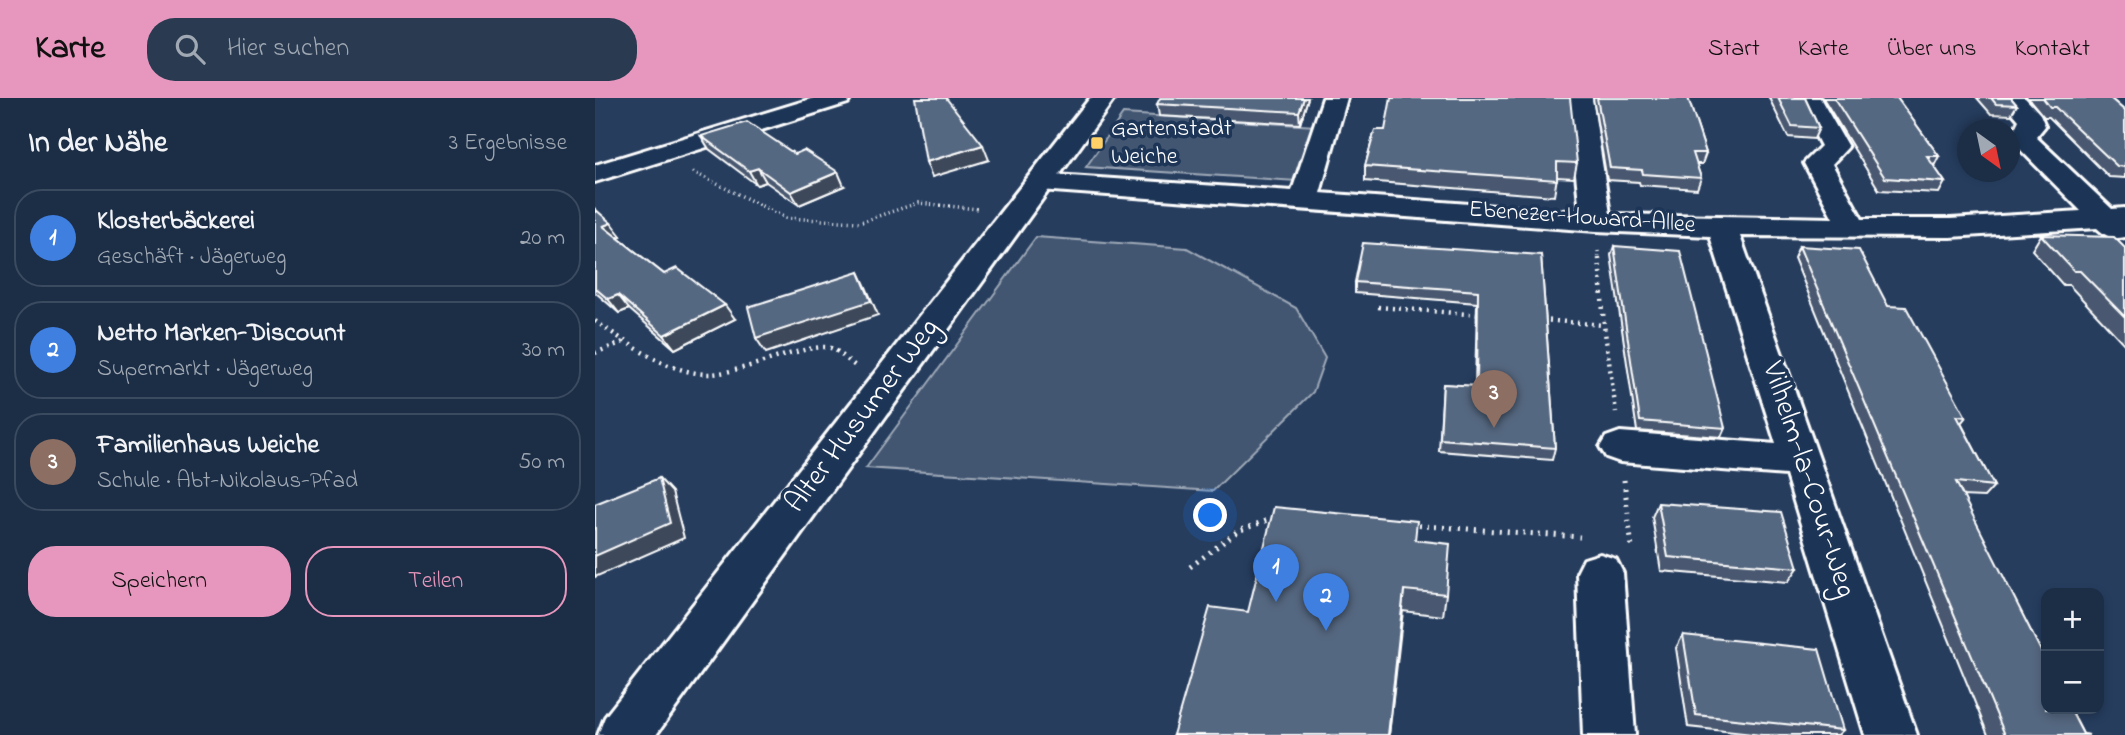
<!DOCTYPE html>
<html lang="de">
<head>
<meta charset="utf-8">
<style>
  :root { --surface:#1c2e46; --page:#293a51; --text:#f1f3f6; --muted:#a0a8b3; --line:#3a4a5f; --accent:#e797bd }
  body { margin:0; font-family:"Indie Flower",sans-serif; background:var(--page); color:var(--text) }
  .controls { position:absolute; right:21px; bottom:21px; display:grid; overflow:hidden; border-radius:14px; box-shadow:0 4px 10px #0003 }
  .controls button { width:63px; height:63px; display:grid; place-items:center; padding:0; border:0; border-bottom:2px solid var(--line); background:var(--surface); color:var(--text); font:35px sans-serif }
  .compass { position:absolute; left:1362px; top:21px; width:63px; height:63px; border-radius:50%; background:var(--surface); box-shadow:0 4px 10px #0003; rotate:147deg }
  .you { position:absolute; left:616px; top:418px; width:24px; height:24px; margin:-18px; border:5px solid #fff; border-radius:50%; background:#1a73e8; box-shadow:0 0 0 10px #1a73e833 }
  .badge { display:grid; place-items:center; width:46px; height:46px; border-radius:50%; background:var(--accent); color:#fff; font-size:23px; font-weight:700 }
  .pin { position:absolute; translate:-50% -58px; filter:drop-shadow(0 2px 4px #0008) }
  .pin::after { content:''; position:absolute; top:37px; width:24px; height:21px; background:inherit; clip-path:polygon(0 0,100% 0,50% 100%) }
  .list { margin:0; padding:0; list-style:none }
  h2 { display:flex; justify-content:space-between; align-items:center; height:91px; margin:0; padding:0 28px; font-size:30px }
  h2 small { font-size:23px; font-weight:400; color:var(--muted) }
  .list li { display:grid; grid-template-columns:46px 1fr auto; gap:21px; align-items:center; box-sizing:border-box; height:98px; margin:0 14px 14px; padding:0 14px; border:2px solid var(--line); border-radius:28px }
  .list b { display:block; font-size:26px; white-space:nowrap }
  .list p { margin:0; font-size:23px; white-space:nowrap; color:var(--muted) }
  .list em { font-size:23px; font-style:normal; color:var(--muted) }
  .actions { display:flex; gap:14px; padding:21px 28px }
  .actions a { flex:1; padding:16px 0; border:2px solid var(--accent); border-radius:28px; text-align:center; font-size:24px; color:var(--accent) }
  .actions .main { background:var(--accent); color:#111 }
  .icon { flex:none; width:38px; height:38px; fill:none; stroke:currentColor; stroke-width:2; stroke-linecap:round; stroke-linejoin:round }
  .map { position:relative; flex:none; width:1530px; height:637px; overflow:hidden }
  header { display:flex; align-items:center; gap:42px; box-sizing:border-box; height:98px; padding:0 35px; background:var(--accent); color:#111 }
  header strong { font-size:33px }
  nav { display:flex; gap:38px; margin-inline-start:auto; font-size:24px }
  .search { width:490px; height:63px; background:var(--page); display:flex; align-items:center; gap:18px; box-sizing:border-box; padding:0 24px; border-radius:28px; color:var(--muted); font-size:26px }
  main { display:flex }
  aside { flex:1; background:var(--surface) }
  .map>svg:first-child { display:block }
  .green { fill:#425672; stroke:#a0aab8; stroke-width:2 }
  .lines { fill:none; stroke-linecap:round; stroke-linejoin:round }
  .minor-casing { stroke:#fff; stroke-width:6 }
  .tertiary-casing { stroke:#fff; stroke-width:6 }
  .path-far2 { stroke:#fff; stroke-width:3.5; stroke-dasharray:1 3.5; stroke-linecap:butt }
  .path-far1 { stroke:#fff; stroke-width:4.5; stroke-dasharray:2 5; stroke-linecap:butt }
  .path { stroke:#fff; stroke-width:5; stroke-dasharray:2 6; stroke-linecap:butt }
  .minor { fill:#1d3557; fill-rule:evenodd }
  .tertiary { fill:#1d3557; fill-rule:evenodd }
  .wall { fill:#49596f; stroke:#fff; stroke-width:2 }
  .shaded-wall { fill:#3c485a; stroke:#fff; stroke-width:2 }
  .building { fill:#556781; stroke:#fff; stroke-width:2 }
  .poi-dot { fill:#ffd166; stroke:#1d3557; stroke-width:2.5 }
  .labels { text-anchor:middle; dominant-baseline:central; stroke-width:7; stroke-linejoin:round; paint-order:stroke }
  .far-poi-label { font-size:24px; fill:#fff; stroke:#1d3557; text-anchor:start }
  .far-street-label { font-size:24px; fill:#fff; stroke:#1d3557 }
  .street-label { font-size:30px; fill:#fff; stroke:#1d3557 }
</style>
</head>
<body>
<header>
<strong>Karte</strong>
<div class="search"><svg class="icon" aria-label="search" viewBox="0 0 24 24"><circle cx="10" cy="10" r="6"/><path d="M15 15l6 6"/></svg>Hier suchen</div>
<nav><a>Start</a><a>Karte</a><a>Über uns</a><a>Kontakt</a></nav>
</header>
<main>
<aside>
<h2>In der Nähe<small>3 Ergebnisse</small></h2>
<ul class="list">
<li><span class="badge" style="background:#3f7fe0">1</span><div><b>Klosterbäckerei</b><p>Geschäft · Jägerweg</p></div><em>20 m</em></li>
<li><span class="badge" style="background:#3f7fe0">2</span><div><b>Netto Marken-Discount</b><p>Supermarkt · Jägerweg</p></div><em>30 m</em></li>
<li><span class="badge" style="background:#8d6e63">3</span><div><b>Familienhaus Weiche</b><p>Schule · Abt-Nikolaus-Pfad</p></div><em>50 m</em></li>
</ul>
<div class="actions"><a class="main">Speichern</a><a>Teilen</a></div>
</aside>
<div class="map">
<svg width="1530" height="637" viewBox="0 0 1530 637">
  <rect width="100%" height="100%" fill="#263d5e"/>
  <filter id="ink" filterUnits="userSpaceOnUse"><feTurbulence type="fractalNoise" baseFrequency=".0143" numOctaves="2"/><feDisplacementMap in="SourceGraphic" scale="14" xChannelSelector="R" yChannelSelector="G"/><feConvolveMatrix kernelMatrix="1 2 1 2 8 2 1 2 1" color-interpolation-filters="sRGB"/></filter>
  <g filter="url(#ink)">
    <g class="green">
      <path d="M 528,16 L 721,28 L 702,83 L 491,69 Z"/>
      <path d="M 441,139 L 592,150 L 701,210 L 730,260 L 718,294 L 618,393 L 271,370 Z"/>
    </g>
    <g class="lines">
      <defs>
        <g id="minor">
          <path d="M 219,0 L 256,0 L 253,5 L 0,84 L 0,67 Z"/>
          <path d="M 728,0 L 752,0 L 725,95 L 985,114 L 973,0 L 997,0 L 1015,116 L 1238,120 L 1209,65 L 1226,48 L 1201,0 L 1225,0 L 1253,49 L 1237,66 L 1267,121 L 1355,121 L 1486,113 L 1415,41 L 1424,22 L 1405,0 L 1430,0 L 1445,16 L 1450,28 L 1441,39 L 1517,111 L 1530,110 L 1530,139 C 1517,142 1511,138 1502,130 L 1355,139 L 1145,138 L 1322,637 L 1270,637 L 1191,377 L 1025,364 L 1011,359 L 1005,349 L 1011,339 L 1025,334 L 1181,346 L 1115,138 L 1001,133 L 445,92 L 435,90 L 431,84 L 435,78 L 445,76 L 697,93 Z"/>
          <path d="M 1005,456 L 1021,461 L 1028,475 L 1040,637 L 988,637 L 982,475 L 989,461 Z"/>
        </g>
        <path id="tertiary" d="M 495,0 L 520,0 L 61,637 L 3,637 L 10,619 Z"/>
      </defs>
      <use href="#minor" class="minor-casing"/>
      <use href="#tertiary" class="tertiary-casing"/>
      <g class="path-far2">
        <path d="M 98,74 L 191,120 L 265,124 L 323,105 L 383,111"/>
        <path d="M 1003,153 L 1004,161"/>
      </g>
      <g class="path-far1">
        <path d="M 1004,160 L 1009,227 L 1021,314"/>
        <path d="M 783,209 L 886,217"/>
        <path d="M 947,222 L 1009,227"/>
        <path d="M 0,223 C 33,245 69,273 110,276 C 143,278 214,243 236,250 C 244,253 254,264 262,269"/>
        <path d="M 0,255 L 31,243"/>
      </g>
      <g class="path">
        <path d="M 1029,382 L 1037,450"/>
        <path d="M 816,427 L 985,439"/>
        <path d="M 595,469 L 643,433 L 681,419"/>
      </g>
      <use href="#minor" class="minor"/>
      <use href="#tertiary" class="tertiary"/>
    </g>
    <g class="wall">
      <path d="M 713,0 L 705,26 L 564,18 L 562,6 Z"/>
      <path d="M 998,0 L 1093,0 L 1111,55 L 1107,66 L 1101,66 L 1106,80 L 1102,91 L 1045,87 L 1044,84 L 1012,82 Z"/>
      <path d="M 1174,0 L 1210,0 L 1224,30 L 1219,41 L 1193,39 Z"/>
      <path d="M 1228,0 L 1302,0 L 1344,58 L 1339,68 L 1350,84 L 1344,95 L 1284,92 Z"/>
      <path d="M 1382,0 L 1416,0 L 1422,7 L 1416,17 L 1396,16 Z"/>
      <path d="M 1433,0 L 1515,0 L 1530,13 L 1530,80 L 1514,79 L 1454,19 L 1449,19 Z"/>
      <path d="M 780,32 L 982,65 L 979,80 L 962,79 L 959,98 L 770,83 L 770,68 Z"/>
      <path d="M 106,38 L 249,88 L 204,107 L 171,84 L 162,87 L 114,51 Z"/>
      <path d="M 0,111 L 26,138 L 23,140 L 69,176 L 140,221 L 80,251 L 34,211 L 24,215 L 0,194 Z"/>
      <path d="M 1446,137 L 1530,150 L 1530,247 L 1474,187 L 1468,187 L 1437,152 Z"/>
      <path d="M 1019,148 L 1130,330 L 1126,339 L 1042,333 L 1016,157 Z"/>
      <path d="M 1204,148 L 1293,208 L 1371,319 L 1366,325 L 1399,388 L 1389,399 L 1367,398 L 1488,636 L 1494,637 L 1393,637 L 1199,160 Z"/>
      <path d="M 946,157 L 960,350 L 957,362 L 844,353 L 848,286 L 880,288 L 882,205 L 760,195 L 760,184 Z"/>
      <path d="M 1063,405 L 1203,470 L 1193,484 L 1066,473 L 1057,419 Z"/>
      <path d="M 820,442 L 851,496 L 848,518 L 808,513 L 794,637 L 578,637 L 653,514 Z"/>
      <path d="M 1088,537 L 1248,632 L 1243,637 L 1167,637 L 1093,629 L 1081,550 Z"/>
    </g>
    <g class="shaded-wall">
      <path d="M 709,0 L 713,0 L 705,26 L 704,14 Z"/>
      <path d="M 388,47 L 394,62 L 337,79 L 331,64 Z"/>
      <path d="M 163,70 L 171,84 L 162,87 L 154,73 Z"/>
      <path d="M 243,74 L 249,88 L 204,107 L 196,94 Z"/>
      <path d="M 16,125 L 26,138 L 19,141 L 8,128 Z"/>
      <path d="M 264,174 L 271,189 L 283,217 L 171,255 L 161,240 Z"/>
      <path d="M 23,197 L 34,211 L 24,215 L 13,201 Z"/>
      <path d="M 130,207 L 140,221 L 80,251 L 69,237 Z"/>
      <path d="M 64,380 L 77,394 L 89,440 L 0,479 L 0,458 Z"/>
      <path d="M 809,492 L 794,637 L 793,637 Z"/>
    </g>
    <g class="building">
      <path d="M 320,0 L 351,0 L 388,47 L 331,64 Z"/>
      <path d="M 565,0 L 709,0 L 704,14 L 562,6 Z"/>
      <path d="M 796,0 L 975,0 L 982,65 L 962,64 L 962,82 L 770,68 L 780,32 L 790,32 Z"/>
      <path d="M 1002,0 L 1093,0 L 1111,55 L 1098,55 L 1106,80 L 1048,76 L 1047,72 L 1015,70 Z"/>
      <path d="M 1183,0 L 1210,0 L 1224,30 L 1197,28 Z"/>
      <path d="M 1239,0 L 1302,0 L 1344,58 L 1332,58 L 1350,84 L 1290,80 Z"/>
      <path d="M 1396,0 L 1416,0 L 1422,7 L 1401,6 Z"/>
      <path d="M 1448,0 L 1515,0 L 1530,13 L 1530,69 L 1522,68 L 1460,9 L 1455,9 Z"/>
      <path d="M 152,24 L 200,56 L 209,52 L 243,74 L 196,94 L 163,70 L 154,73 L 106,38 Z"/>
      <path d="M 0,111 L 16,125 L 8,128 L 69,176 L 82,170 L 130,207 L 69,237 L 23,197 L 13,201 L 0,190 Z"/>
      <path d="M 1446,137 L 1519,139 L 1530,150 L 1530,219 L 1485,173 L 1479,173 Z"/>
      <path d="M 768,145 L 946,157 L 960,350 L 845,341 L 848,286 L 882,288 L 883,193 L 760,184 Z"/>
      <path d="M 1019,148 L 1085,153 L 1130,330 L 1045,323 Z"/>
      <path d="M 1204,148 L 1264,152 L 1293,208 L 1311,209 L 1371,319 L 1362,318 L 1399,388 L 1361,384 L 1451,563 L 1451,611 L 1475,611 L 1488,636 L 1494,637 L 1410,637 Z"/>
      <path d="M 264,174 L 276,203 L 161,240 L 153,209 Z"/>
      <path d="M 64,380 L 75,425 L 0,458 L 0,406 Z"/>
      <path d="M 1063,405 L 1186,414 L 1203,470 L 1073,459 Z"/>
      <path d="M 679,409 L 822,423 L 820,442 L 855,446 L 851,496 L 809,492 L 793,637 L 578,637 L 615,509 L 653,514 Z"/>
      <path d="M 1088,537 L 1224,551 L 1248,632 L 1101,617 Z"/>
    </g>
  </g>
  <rect class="poi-dot" x="495" y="38" width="14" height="14" rx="3.5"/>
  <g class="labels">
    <g class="far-poi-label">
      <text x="516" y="31">Gartenstadt<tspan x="516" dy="28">Weiche</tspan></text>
    </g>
    <g class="far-street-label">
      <text transform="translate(987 120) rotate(4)">Ebenezer-Howard-Allee</text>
    </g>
    <g class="street-label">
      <text transform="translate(268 318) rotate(-53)">Alter Husumer Weg</text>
      <text transform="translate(1213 382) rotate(72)">Vilhelm-la-Cour-Weg</text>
    </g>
  </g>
</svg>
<div class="controls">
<button>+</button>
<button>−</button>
</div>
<svg class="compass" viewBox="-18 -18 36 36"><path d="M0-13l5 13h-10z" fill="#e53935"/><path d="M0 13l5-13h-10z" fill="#a0a8b3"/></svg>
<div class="you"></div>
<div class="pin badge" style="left:681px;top:504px;background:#3f7fe0">1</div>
<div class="pin badge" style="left:731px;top:533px;background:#3f7fe0">2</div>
<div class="pin badge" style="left:899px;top:330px;background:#8d6e63">3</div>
</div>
</main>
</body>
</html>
